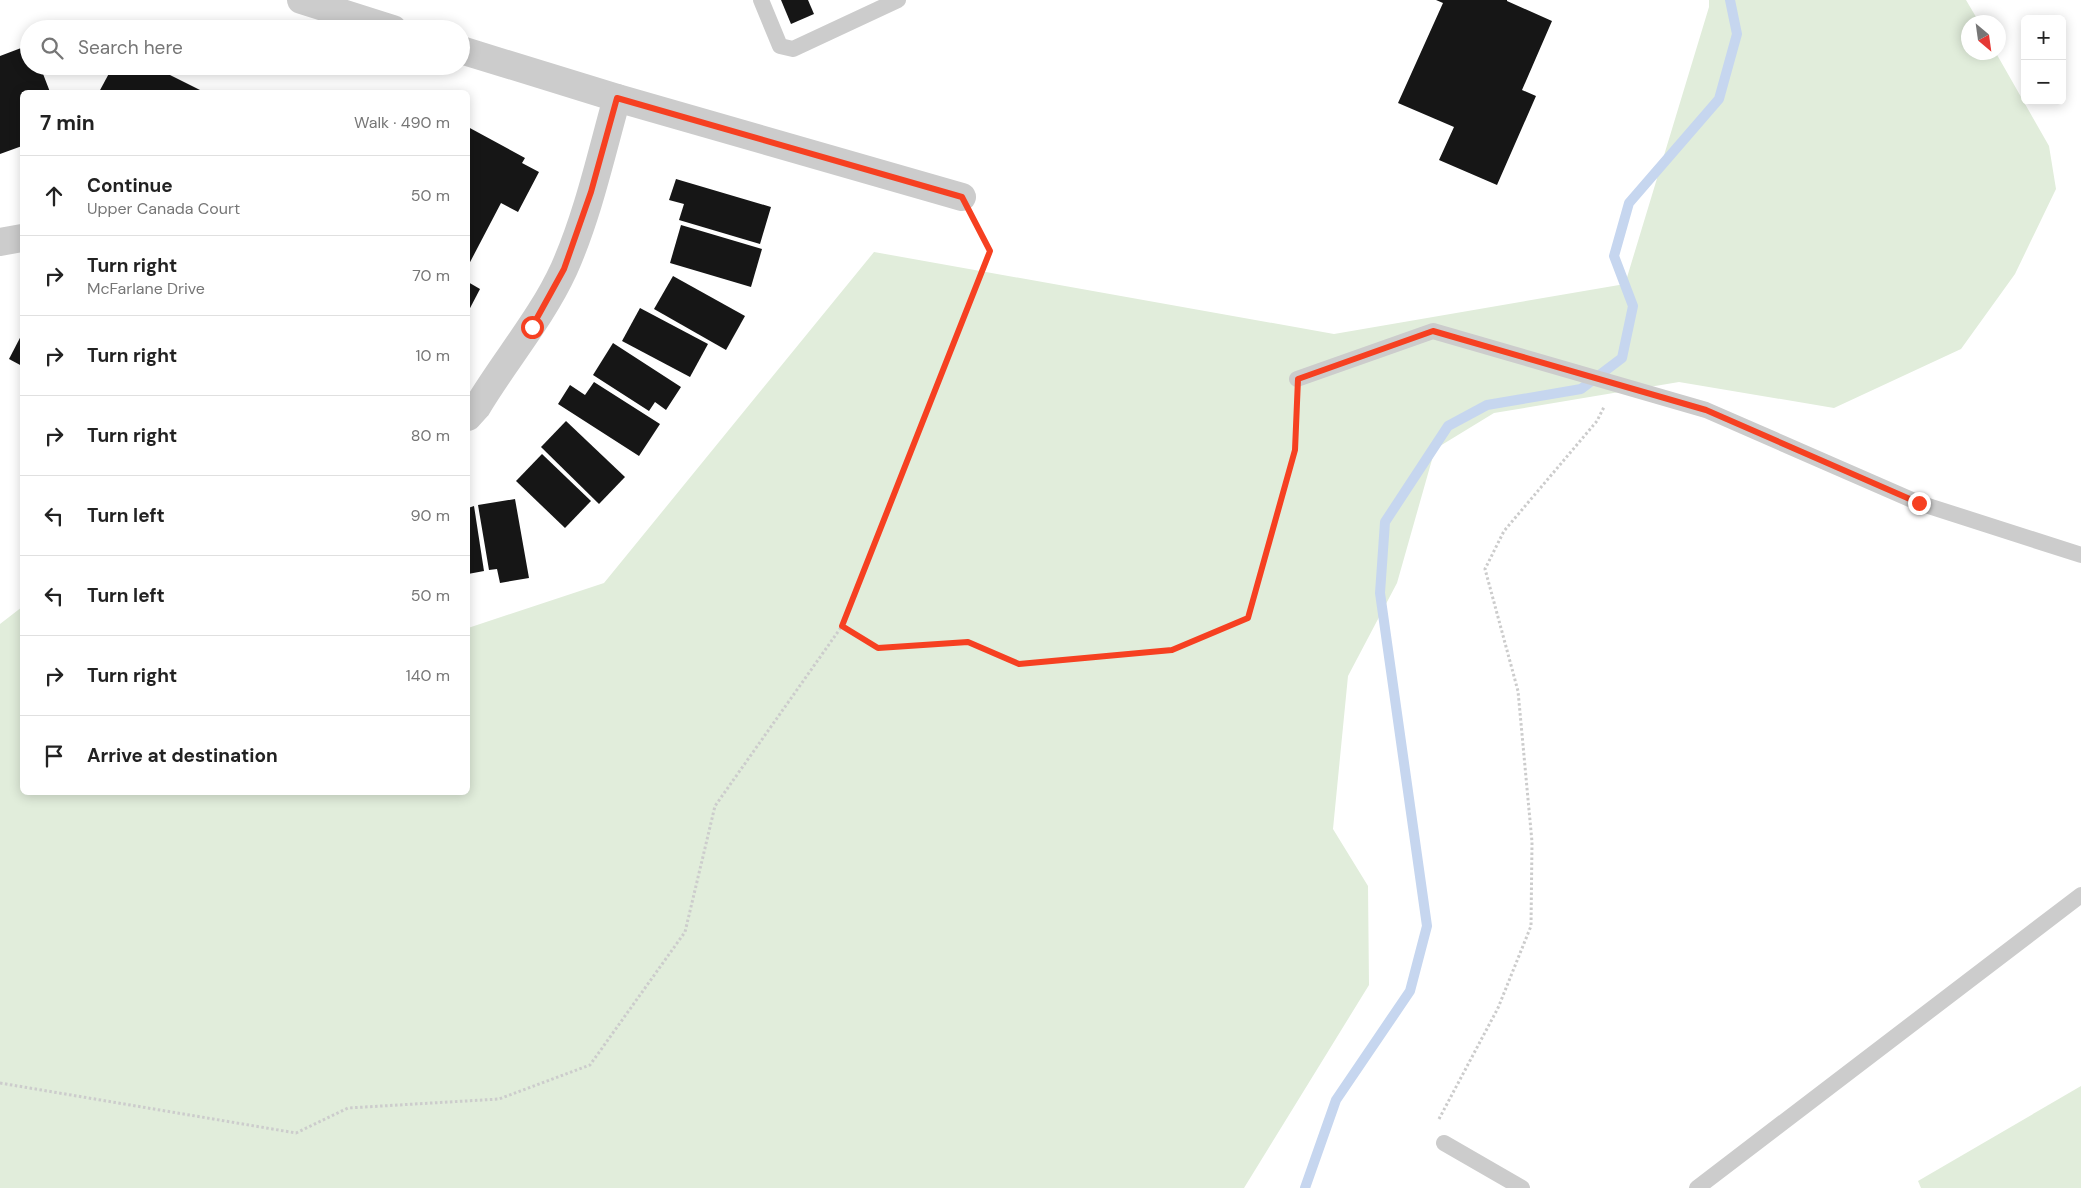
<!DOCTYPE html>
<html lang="en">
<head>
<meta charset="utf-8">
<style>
  :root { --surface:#fff; --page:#f2f2f2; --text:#222; --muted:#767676; --line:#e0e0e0 }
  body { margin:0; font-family:"DM Sans",sans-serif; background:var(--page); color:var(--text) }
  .controls { position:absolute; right:15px; top:15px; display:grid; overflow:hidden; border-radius:8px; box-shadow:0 2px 12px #0003 }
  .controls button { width:45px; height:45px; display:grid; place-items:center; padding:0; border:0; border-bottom:1px solid var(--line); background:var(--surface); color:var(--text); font:25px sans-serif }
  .compass { position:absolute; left:1961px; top:15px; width:45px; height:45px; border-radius:50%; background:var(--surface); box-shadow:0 2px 12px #0003; rotate:151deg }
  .stop { position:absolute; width:15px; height:15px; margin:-11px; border:4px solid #f64021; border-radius:50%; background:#fff }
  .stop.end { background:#f64021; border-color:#fff; box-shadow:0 1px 5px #0008 }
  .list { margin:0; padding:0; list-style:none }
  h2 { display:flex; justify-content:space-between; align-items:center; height:65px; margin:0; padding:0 20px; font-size:21px }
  h2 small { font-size:16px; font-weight:400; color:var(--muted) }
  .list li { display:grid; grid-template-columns:32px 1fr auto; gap:15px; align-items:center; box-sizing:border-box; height:80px; padding:0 20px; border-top:1px solid var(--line) }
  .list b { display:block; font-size:19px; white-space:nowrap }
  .list p { margin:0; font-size:16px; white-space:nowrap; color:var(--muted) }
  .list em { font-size:16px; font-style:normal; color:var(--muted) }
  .icon { flex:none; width:28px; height:28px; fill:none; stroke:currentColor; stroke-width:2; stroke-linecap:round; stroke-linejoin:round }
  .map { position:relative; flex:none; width:2081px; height:1188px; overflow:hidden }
  .search { position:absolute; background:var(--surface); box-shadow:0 2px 12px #0003; left:20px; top:20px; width:450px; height:55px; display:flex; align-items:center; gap:12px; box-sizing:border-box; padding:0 18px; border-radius:28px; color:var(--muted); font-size:19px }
  .panel { position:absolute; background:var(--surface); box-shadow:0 2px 12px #0003; left:20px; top:90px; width:450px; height:705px; border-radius:8px }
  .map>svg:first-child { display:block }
  .green { fill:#e1eddb }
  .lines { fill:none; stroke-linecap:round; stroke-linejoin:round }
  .stream { stroke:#c6d6ef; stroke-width:10 }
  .building { fill:#161616 }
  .path { stroke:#ccc; stroke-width:3; stroke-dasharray:2.5 2.5; stroke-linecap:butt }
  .lane { stroke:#ccc; stroke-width:16 }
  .street { stroke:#ccc; stroke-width:28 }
  .route { stroke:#f64021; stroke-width:6 }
</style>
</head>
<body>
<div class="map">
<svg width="2081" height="1188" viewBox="0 0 2081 1188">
  <rect width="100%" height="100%" fill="#fff"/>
  <g class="green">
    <path d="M 1709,0 L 1966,0 L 1979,22 L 1968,22 L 1968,52 L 1996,53 L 2049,146 L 2056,189 L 2015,274 L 1961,349 L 1834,408 L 1679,382 L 1494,413 L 1435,449 L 1397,583 L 1348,676 L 1333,829 L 1368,886 L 1369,985 L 1244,1188 L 0,1188 L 0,624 L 22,607 L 22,792 L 468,792 L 468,628 L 604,583 L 874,252 L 1334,334 L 1625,284 L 1709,7 Z"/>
    <path d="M 2081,1086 L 2081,1188 L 1921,1188 L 1918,1181 Z"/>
  </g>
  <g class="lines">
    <path class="stream" d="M 1305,1188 L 1336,1100 L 1410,991 L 1427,926 L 1380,593 L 1385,522 L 1448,426 L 1487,405 L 1581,389 L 1622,358 L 1633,306 L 1614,256 L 1629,203 L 1719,99 L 1737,34 L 1730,0"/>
  </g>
  <g class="building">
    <path d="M 781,0 L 808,0 L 814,14 L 791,24 Z"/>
    <path d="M 1436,0 L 1507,0 L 1507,1 L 1552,21 L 1522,90 L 1536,96 L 1497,185 L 1439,160 L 1454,127 L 1398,103 L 1443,3 Z"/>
    <path d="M 29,45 L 29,66 L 40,66 L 50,92 L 22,92 L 22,146 L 0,154 L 0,56 Z"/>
    <path d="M 113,66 L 152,66 L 204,92 L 99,92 Z"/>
    <path d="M 468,127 L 525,158 L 522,163 L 539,172 L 518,212 L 501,203 L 468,266 Z"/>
    <path d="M 676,179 L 771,207 L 760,244 L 679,220 L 684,204 L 669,200 Z"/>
    <path d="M 681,225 L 762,249 L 751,287 L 670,263 Z"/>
    <path d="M 673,276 L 745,316 L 726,350 L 654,309 Z"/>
    <path d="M 468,282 L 480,289 L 468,312 Z"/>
    <path d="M 640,308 L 708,344 L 690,377 L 622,341 Z"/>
    <path d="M 22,334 L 22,366 L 9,359 Z"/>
    <path d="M 613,343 L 681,387 L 666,410 L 655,402 L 649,411 L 593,375 Z"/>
    <path d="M 594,382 L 660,424 L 639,456 L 558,404 L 570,385 L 585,395 Z"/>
    <path d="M 566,421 L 625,477 L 599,504 L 541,447 Z"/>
    <path d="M 542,454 L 591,501 L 565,528 L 516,481 Z"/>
    <path d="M 515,499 L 529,578 L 500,583 L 497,569 L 489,570 L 478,505 Z"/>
    <path d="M 474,506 L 484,571 L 468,574 L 468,508 Z"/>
  </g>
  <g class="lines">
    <g class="path">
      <path d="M 842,626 L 878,649 L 967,641 L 1019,664 L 1172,650 L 1248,617 L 1295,451 L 1297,404"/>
      <path d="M 0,1083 L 296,1133 L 348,1108 L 499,1099 L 590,1065 L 685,932 L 715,806 L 842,626 L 991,251 L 976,224"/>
      <path d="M 1439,1119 L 1498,1008 L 1531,926 L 1532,842 L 1518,691 L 1485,569 L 1504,531 L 1597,421 L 1604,407"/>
    </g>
    <g class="lane">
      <path d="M 761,0 L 780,46 L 793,49 L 898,0"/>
      <path d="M 1297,379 L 1433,331 L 1706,410 L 1919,503 L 2081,555"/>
      <path d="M 1444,1143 L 1522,1188"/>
      <path d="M 1697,1188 L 2081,895"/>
    </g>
    <g class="street">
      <path d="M 301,0 L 393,29"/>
      <path d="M 461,50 L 617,98 L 962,197"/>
      <path d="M 0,242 L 22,238"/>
      <path d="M 468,417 L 477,407 C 505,360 541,319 564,269 C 588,215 601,155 617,98"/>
    </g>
  </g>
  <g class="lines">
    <path class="route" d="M 532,327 L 564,269 L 591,192 L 617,98 L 962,197 L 990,251 L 842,626 L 878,648 L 968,642 L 1019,664 L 1172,650 L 1248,618 L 1295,450 L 1298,379 L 1433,331 L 1706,410 L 1919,503"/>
  </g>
</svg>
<div class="controls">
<button>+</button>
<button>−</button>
</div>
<svg class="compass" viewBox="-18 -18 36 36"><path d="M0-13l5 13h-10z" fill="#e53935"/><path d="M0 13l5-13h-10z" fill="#767676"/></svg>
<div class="stop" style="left:532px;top:327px"></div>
<div class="stop end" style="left:1919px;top:503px"></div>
<div class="search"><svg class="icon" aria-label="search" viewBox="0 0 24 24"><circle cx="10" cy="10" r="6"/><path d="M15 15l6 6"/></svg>Search here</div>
<section class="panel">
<h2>7 min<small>Walk · 490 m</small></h2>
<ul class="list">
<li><svg class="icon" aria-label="ahead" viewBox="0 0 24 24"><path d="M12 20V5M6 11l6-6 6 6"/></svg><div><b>Continue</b><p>Upper Canada Court</p></div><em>50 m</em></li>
<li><svg class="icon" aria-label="right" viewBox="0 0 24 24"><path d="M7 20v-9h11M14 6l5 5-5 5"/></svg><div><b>Turn right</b><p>McFarlane Drive</p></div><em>70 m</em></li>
<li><svg class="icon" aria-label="right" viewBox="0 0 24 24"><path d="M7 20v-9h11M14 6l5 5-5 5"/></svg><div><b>Turn right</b></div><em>10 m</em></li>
<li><svg class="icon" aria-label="right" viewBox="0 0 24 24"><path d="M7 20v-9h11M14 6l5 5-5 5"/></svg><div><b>Turn right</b></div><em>80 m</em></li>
<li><svg class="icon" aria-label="left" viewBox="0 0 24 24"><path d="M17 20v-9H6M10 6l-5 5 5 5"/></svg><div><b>Turn left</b></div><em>90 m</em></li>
<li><svg class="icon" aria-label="left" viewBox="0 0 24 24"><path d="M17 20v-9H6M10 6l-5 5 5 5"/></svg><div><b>Turn left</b></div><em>50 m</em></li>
<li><svg class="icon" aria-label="right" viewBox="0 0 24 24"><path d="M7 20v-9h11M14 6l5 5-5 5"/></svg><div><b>Turn right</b></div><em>140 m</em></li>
<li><svg class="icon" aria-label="arrive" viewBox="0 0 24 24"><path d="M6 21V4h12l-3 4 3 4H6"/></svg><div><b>Arrive at destination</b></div></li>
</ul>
</section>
</div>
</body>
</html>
